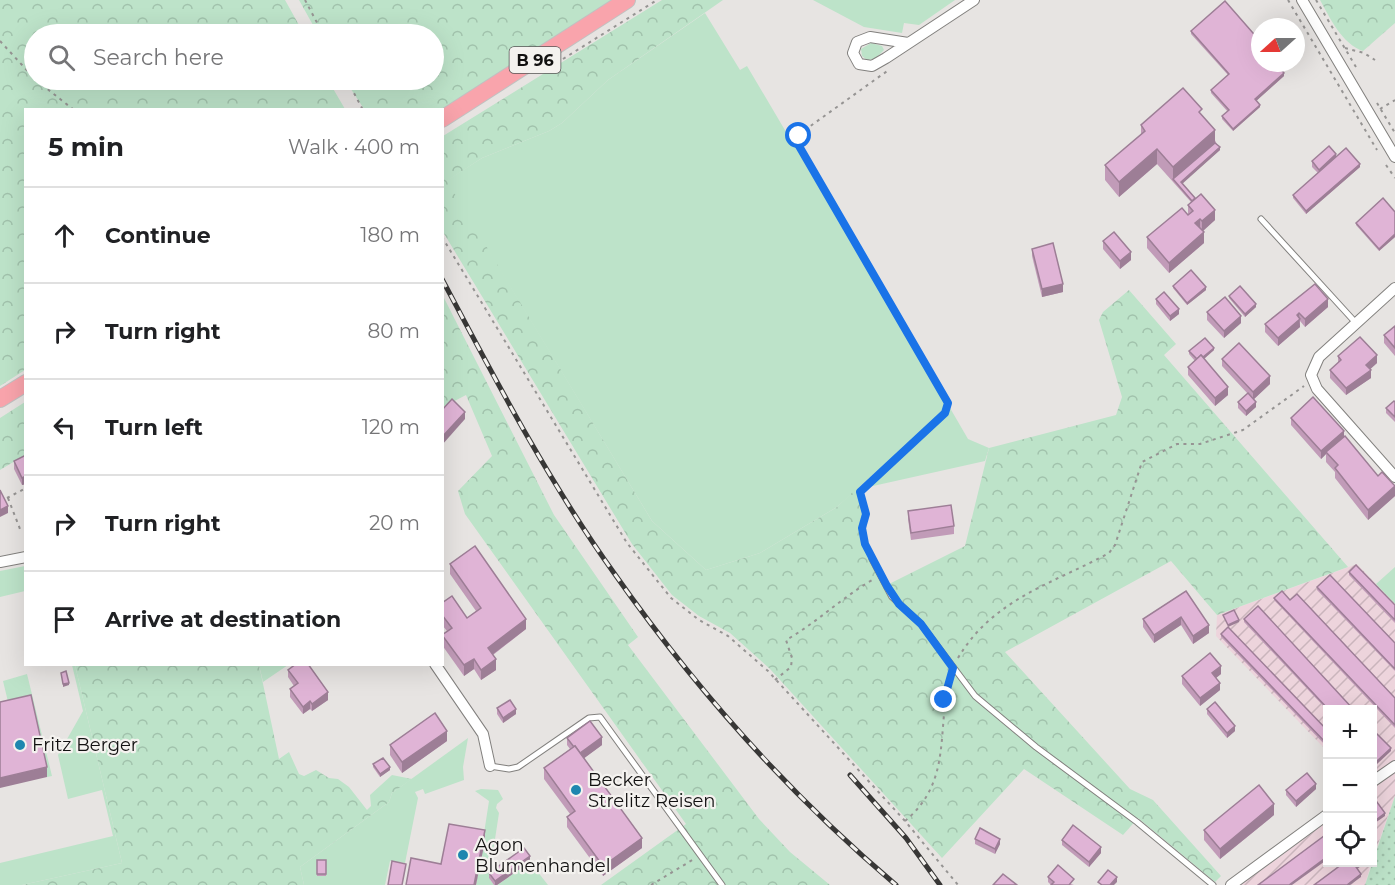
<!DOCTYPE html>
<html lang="en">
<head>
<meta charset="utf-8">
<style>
  :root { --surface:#fff; --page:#f2f2f2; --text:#202124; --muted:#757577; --line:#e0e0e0 }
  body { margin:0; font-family:Montserrat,sans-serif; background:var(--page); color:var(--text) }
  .controls { position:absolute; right:18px; bottom:18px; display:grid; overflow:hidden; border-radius:0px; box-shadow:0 6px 24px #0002 }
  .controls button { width:54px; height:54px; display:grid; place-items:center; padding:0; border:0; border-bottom:2px solid var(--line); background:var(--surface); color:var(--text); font:30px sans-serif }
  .compass { position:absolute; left:1251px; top:18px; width:54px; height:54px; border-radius:50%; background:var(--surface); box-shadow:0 6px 24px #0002; rotate:249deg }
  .stop { position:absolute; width:18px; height:18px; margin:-14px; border:4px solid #1a73e8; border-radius:50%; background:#fff }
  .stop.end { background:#1a73e8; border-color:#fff; box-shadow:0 2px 6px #0008 }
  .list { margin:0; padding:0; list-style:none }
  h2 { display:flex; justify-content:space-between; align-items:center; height:78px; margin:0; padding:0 24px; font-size:26px }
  h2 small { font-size:20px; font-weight:400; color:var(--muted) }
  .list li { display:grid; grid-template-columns:39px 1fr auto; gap:18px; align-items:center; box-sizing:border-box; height:96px; padding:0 24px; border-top:2px solid var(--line) }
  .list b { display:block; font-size:22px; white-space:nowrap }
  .list em { font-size:20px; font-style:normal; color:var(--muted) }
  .icon { flex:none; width:33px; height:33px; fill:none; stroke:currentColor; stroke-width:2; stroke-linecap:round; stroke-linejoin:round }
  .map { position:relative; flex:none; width:1395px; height:885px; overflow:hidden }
  .search { position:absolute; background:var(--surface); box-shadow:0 6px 24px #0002; left:24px; top:24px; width:420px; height:66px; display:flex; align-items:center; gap:15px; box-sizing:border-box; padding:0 21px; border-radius:33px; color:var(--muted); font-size:22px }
  .panel { position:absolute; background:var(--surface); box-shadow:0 6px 24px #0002; left:24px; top:108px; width:420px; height:558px; border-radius:0px }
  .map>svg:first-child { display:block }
  .industrial { fill:url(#industrial-furrows) }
  .grass { fill:#bde3c9 }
  .forest { fill:url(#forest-crowns) }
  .park { fill:url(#park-dots) }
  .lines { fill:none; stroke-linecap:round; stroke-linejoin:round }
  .service-casing { stroke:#82807e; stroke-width:7 }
  .minor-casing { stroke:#82807e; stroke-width:12 }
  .primary-casing { stroke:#c1c1c1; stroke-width:18 }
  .path { stroke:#969493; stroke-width:2; stroke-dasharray:3 4.5; stroke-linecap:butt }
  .service { stroke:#fff; stroke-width:5 }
  .minor { stroke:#fff; stroke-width:10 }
  .primary { stroke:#f9a4ac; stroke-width:16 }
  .rail-casing { stroke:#383736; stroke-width:5 }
  .rail { stroke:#f4f2ef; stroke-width:3; stroke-dasharray:9; stroke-linecap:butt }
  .wall { fill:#c19bb8 }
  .shaded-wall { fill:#9d7e96 }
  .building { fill:#e0b4d6; stroke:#9d7e96; stroke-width:1.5 }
  .route { stroke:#1a73e8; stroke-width:8 }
  .poi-dot { fill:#1e86af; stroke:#f4f2ef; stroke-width:2 }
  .labels { text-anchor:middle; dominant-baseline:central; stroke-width:4.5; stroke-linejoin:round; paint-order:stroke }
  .shield { fill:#f4f2ef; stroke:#565454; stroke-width:1.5 }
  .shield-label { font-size:16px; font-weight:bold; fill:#121111 }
  .poi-label { font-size:18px; fill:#121111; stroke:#f4f2ef; text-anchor:start }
</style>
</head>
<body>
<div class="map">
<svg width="1395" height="885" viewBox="0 0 1395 885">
  <defs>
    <pattern id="industrial-furrows" width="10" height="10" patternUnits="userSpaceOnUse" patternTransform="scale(1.5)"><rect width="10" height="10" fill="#edd4dc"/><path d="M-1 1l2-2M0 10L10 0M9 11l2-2" fill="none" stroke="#cab5bc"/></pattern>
    <pattern id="forest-crowns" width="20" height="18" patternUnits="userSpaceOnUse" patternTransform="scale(1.5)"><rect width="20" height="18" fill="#bde3c9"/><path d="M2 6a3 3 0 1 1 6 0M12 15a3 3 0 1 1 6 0" fill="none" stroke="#a1c2ac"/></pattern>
    <pattern id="park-dots" width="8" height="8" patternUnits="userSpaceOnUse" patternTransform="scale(1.5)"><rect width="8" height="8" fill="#bde3c9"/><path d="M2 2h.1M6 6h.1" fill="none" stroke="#a1c2ac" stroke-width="1.8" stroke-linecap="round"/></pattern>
  </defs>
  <rect width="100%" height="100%" fill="#e7e4e2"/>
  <g class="industrial">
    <path d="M 1357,564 L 1395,604 L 1395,796 L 1373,858 L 1372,710 L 1328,710 L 1327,751 L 1216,636 L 1217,615 Z"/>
    <path d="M 1327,822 L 1328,862 L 1371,863 L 1365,885 L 1241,885 Z"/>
  </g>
  <g class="grass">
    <path d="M 813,0 L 955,0 L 919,25 L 904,23 L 902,33 L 864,27 Z"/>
    <path d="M 705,13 L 740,70 L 747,66 L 789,137 L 801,129 L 796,148 L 946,403 L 944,411 L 837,507 L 760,553 L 706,570 L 652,521 L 446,181 L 482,158 L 549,131 L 562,123 L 608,80 Z"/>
    <path d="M 871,43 L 882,46 L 884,50 L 875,59 L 867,60 L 862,56 L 861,49 Z"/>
    <path d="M 950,408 L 968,439 L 989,448 L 985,461 L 864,488 Z"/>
    <path d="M 25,566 L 25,591 L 0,597 L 0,571 Z"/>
    <path d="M 1395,567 L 1395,604 L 1376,584 Z"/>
    <path d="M 72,665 L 75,665 L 122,863 L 22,885 L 0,885 L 0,863 L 113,836 L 102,790 L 68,799 L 58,755 L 83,711 Z"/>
    <path d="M 259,665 L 259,664 L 288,665 L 263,682 Z"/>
    <path d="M 27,674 L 52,776 L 47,777 L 31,705 L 10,710 L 3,681 Z"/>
    <path d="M 468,738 L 463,767 L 464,780 L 425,794 L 423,789 L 415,792 L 418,798 L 405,863 L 390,861 L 385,885 L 304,885 L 300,867 L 389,802 L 392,793 Z"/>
    <path d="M 481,789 L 498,790 L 503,799 L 497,804 L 496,808 L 499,813 L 489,878 L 494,885 L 476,885 L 489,801 L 475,791 Z"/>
    <path d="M 530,862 L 548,885 L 497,885 Z"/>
  </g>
  <g class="forest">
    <path d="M 0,0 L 285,0 L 304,34 L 34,34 L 34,80 L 328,80 L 345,109 L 26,110 L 25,370 L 0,386 Z"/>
    <path d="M 299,0 L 615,0 L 442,110 L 364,109 L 345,80 L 434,80 L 434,34 L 318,34 Z"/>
    <path d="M 662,0 L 723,0 L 608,80 L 562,123 L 549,131 L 482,158 L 447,181 L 652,521 L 706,570 L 760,553 L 837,507 L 859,486 L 858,497 L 863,514 L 861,536 L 883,587 L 965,546 L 989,448 L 1116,415 L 1122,397 L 1099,320 L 1103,312 L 1129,290 L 1176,344 L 1164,355 L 1348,567 L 1217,615 L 1171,561 L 1005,652 L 1130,789 L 1153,800 L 1221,876 L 1215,882 L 1138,818 L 1123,835 L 1024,769 L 942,858 L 770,669 L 730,633 L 699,616 L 672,595 L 632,544 L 443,232 L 443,136 Z"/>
    <path d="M 1320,0 L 1395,0 L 1395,23 L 1363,51 C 1342,44 1330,18 1320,0 Z"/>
    <path d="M 442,294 L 554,515 L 638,637 L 628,645 L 759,819 L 790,852 L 830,885 L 601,885 L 686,824 L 465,514 L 458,491 L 492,456 L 466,395 L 443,407 Z"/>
    <path d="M 25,402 L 25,455 L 0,470 L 0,418 Z"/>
    <path d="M 75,665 L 259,665 L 279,759 L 289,752 L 299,774 L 304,776 L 316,770 L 329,778 L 338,779 L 349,787 L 367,810 L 371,806 L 370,795 L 392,775 L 412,779 L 392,793 L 389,802 L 300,867 L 304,885 L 22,885 L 122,863 Z"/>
  </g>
  <path class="park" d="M 1395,796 L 1395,885 L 1365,885 Z"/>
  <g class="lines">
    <defs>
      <g id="service">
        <path d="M 1261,219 L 1356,323"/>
        <path d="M 872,559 L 892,597 L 921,624 L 975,696 L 1036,747 L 1137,822 L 1213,885"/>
        <path d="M 490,766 L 509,769 L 518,767 L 589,718 L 600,717 L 722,885"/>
      </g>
      <g id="minor">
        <path d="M 1302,0 L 1395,157"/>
        <path d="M 908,43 L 870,37 L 857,42 L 853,53 L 859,64 L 872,66 L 886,58 L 974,0"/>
        <path d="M 1395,288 L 1319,357 L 1311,375 L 1317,389 L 1395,477"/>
        <path d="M 0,562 L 26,557"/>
        <path d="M 435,664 L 483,734 L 490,766"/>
        <path d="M 1372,782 L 1395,766"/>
        <path d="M 1231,885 L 1328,814"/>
      </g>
      <g id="primary">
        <path d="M 442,119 L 627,0"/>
        <path d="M 0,399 L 26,383"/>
      </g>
    </defs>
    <use href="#service" class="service-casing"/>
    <use href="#minor" class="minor-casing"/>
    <use href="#primary" class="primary-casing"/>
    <g class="path">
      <path d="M 305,0 L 323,34"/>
      <path d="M 1288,0 L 1377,150"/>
      <path d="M 1316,0 L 1356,67"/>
      <path d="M 0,41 L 34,78"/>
      <path d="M 1345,48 L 1364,53 L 1375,60"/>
      <path d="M 563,59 L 657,0"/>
      <path d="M 36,80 L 74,110"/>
      <path d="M 347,80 L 363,110"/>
      <path d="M 1377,103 L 1395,133"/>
      <path d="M 1380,109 L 1395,100"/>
      <path d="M 1386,165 L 1395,178"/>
      <path d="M 442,237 L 627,543 L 671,598 L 699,620 L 728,636 L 768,671 L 905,821 L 958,885"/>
      <path d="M 7,498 L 26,488"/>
      <path d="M 8,498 L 20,529"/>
      <path d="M 869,551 C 861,535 866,532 866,516 C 866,505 857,498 862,487 L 945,413 L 948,403 L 798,141 L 802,132 L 890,69"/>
      <path d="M 958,658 C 993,599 1052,584 1109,553 L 1115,545 L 1142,462 L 1177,444 L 1200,444 L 1243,430 L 1304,386"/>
      <path d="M 775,680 L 791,667 L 792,658 L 786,640 C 818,622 842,597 874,579"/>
      <path d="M 905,821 C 953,781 936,731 950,677"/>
      <path d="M 651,885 L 694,859"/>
    </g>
    <use href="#service" class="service"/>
    <use href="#minor" class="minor"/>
    <use href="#primary" class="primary"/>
    <defs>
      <g id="rail">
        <path d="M 442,279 C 495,379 548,481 614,573 C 694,687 790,795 896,885"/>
        <path d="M 850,775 L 906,838 L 940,885"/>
      </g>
    </defs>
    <use href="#rail" class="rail-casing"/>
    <use href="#rail" class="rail"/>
  </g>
  <g class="wall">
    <path d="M 1191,31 L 1284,76 L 1256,101 L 1260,107 L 1233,131 L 1222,119 L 1222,116 L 1228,112 L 1211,93 L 1211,90 L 1228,75 L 1191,34 Z"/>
    <path d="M 1202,115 L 1220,150 L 1182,183 L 1215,220 L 1202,231 L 1204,243 L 1169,273 L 1147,248 L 1147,237 L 1188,214 L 1188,205 L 1191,202 L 1157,164 L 1119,197 L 1105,180 L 1105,165 L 1141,135 L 1141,125 Z"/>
    <path d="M 1336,157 L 1360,167 L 1306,214 L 1293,198 L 1293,195 L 1318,173 L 1312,167 L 1312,161 Z"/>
    <path d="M 1395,212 L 1395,237 L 1379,251 L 1356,225 L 1356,223 Z"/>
    <path d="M 1103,241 L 1131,260 L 1120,269 L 1103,249 Z"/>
    <path d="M 1032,249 L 1063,292 L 1042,297 L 1032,256 Z"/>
    <path d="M 1315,284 L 1328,307 L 1305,327 L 1300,321 L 1300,327 L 1278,346 L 1265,332 L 1265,324 Z"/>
    <path d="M 1173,286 L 1206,290 L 1187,305 L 1173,288 Z"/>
    <path d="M 1229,296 L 1256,307 L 1245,317 L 1229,298 Z"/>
    <path d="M 1156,299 L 1179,314 L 1170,321 L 1156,304 Z"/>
    <path d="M 1207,312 L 1241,323 L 1224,338 L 1207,320 Z"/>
    <path d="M 1395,326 L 1395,356 L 1384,343 L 1384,335 Z"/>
    <path d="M 1214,350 L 1204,359 L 1228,395 L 1215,406 L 1188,375 L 1188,367 L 1195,361 L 1189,354 L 1189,351 Z"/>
    <path d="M 1338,356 L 1377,363 L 1370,369 L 1371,378 L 1346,395 L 1330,378 L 1330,370 L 1338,363 Z"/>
    <path d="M 1222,359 L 1270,384 L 1254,399 L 1256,407 L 1246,416 L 1238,408 L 1238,402 L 1248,394 L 1222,366 Z"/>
    <path d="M 1395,402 L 1395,422 L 1386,413 L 1386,408 Z"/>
    <path d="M 1291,418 L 1344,437 L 1395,496 L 1368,520 L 1335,478 L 1335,472 L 1326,462 L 1326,454 L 1321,459 L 1291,425 Z"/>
    <path d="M 26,455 L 26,484 L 22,485 L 14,469 L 14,461 Z"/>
    <path d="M 908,511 L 954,526 L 954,534 L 911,540 L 908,519 Z"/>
    <path d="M 450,564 L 526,629 L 493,655 L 496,670 L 481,680 L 474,669 L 464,676 L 442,645 L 442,635 L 447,631 L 442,625 L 442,603 L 467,618 L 476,611 L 450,574 Z"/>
    <path d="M 1349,572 L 1395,605 L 1395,623 L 1349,575 Z"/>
    <path d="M 1317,587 L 1395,643 L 1395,671 L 1317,590 Z"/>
    <path d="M 1186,591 L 1209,633 L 1193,644 L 1181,625 L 1154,643 L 1143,627 L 1143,619 Z"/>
    <path d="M 1274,598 L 1290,600 L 1395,698 L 1395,728 L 1274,600 Z"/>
    <path d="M 1244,619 L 1354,710 L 1328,710 L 1328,711 L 1244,622 Z"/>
    <path d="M 1221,634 L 1328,731 L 1328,748 L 1221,637 Z"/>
    <path d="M 288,670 L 328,700 L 312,711 L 310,709 L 303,714 L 290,697 L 290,689 L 294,686 L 288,677 Z"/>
    <path d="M 1221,674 L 1216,678 L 1220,690 L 1200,706 L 1182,684 L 1182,676 Z"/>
    <path d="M 497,708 L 516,714 L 503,723 L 497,714 Z"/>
    <path d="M 1207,709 L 1235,731 L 1227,738 L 1207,714 Z"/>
    <path d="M 567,738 L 602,745 L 584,758 L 642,848 L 603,876 L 567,827 L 567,817 L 570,814 L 544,779 L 544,768 L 570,749 L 567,745 Z"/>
    <path d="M 447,741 L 402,773 L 390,755 L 390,745 Z"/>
    <path d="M 373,764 L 390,770 L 380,777 L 373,767 Z"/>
    <path d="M 1316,789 L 1296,807 L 1286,795 L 1286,790 Z"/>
    <path d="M 1274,815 L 1220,859 L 1204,840 L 1204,830 Z"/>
    <path d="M 975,839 L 1000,844 L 995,854 L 975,844 Z"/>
    <path d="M 1062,840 L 1101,853 L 1089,867 L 1062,845 Z"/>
    <rect x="317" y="860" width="9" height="16"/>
    <path d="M 530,862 L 497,885 L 494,885 L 489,878 L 489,873 Z"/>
    <path d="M 1048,877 L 1074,885 L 1051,885 L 1048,882 Z"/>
  </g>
  <g class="shaded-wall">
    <path d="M 1284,73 L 1284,76 L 1255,102 L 1255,99 Z"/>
    <path d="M 1260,105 L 1260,107 L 1233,131 L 1233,129 Z"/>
    <path d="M 1215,130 L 1215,145 L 1173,179 L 1173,167 Z"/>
    <path d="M 1220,147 L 1220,150 L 1181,185 L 1181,182 Z"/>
    <path d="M 1157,149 L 1157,164 L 1119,197 L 1119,182 Z"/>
    <path d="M 1336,154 L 1336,159 L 1319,175 L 1319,170 Z"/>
    <path d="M 1360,164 L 1360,167 L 1306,214 L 1306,211 Z"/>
    <path d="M 1215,210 L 1215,220 L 1202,232 L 1202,221 Z"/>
    <path d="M 1200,219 L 1200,229 L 1195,223 Z"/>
    <path d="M 1204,232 L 1204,243 L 1169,273 L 1169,263 Z"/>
    <path d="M 1395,234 L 1395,237 L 1379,251 L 1379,249 Z"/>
    <path d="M 1131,252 L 1131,260 L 1120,269 L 1120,261 Z"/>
    <path d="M 1063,284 L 1063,292 L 1042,297 L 1042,289 Z"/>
    <path d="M 1206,287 L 1206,290 L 1187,305 L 1187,303 Z"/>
    <path d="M 1328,299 L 1328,307 L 1305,327 L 1305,319 Z"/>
    <path d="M 1256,304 L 1256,307 L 1245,317 L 1245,314 Z"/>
    <path d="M 1179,309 L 1179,314 L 1170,321 L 1170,316 Z"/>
    <path d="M 1299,313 L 1300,327 L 1278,346 L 1278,338 Z"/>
    <path d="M 1241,316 L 1241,323 L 1224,338 L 1224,331 Z"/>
    <path d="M 1214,348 L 1214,350 L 1198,364 L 1198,361 Z"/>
    <path d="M 1377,355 L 1377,363 L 1366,373 L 1366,365 Z"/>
    <path d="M 1371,370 L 1371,378 L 1346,395 L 1346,388 Z"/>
    <path d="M 1270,376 L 1270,384 L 1253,400 L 1253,392 Z"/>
    <path d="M 1228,387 L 1228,395 L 1215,406 L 1215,398 Z"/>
    <path d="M 1256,402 L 1256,407 L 1246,416 L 1246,411 Z"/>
    <path d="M 465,412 L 465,419 L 442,445 L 442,437 Z"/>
    <path d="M 1344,431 L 1344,439 L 1326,452 L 1326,454 L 1321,459 L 1321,451 Z"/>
    <path d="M 26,476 L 26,484 L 22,485 L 22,478 Z"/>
    <path d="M 1395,486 L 1395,496 L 1368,520 L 1368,510 Z"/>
    <path d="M 8,506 L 8,513 L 0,517 L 0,510 Z"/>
    <path d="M 1181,617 L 1181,625 L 1154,643 L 1154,635 Z"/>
    <path d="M 526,619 L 526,629 L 488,658 L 488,648 Z"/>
    <path d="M 1239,620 L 1239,622 L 1228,627 L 1228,625 Z"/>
    <path d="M 1209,625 L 1209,633 L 1193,644 L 1193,636 Z"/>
    <path d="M 474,659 L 474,669 L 464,676 L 464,665 Z"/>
    <path d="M 496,659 L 496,670 L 481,680 L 481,670 Z"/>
    <path d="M 1221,666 L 1221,674 L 1212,681 L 1212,673 Z"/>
    <path d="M 69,683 L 69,685 L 63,687 L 63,684 Z"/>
    <path d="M 1220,683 L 1220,690 L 1200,706 L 1200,698 Z"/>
    <path d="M 328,692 L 328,700 L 312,711 L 312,704 Z"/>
    <path d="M 310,701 L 310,709 L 303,714 L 303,707 Z"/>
    <path d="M 516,709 L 516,714 L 503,723 L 503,718 Z"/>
    <path d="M 1235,726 L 1235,731 L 1227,738 L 1227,733 Z"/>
    <path d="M 447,731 L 447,741 L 402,773 L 402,762 Z"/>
    <path d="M 602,737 L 602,745 L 579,762 L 579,754 Z"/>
    <path d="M 1391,748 L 1391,751 L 1377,764 L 1377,761 Z"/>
    <path d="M 47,767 L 47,777 L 0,788 L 0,778 Z"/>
    <path d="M 390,767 L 390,770 L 380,777 L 380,774 Z"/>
    <path d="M 1316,784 L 1316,789 L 1296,807 L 1296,801 Z"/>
    <path d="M 1274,804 L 1274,815 L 1220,859 L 1220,849 Z"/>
    <path d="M 1385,813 L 1385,816 L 1372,825 L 1372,823 Z"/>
    <path d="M 485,830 L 485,841 L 476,885 L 474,885 Z"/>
    <path d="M 642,838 L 642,848 L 603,876 L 603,866 Z"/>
    <path d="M 1000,839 L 1000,844 L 995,854 L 995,849 Z"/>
    <path d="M 1101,847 L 1101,853 L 1089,867 L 1089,862 Z"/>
    <path d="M 530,856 L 530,862 L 497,885 L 495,885 L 495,881 Z"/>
    <path d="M 1328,856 L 1328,859 L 1292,885 L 1289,885 Z"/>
    <path d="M 1362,862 L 1366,862 L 1356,870 L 1356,867 Z"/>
    <path d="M 1361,874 L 1361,877 L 1350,885 L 1347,885 Z"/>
    <path d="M 1117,877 L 1117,882 L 1114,885 L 1110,885 Z"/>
  </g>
  <g class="building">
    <path d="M 1225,1 L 1260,41 L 1260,63 L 1275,63 L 1284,73 L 1255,99 L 1260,105 L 1233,129 L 1222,116 L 1229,110 L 1211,90 L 1229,74 L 1191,31 Z"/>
    <path d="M 1183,88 L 1202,109 L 1199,112 L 1215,130 L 1173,167 L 1157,149 L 1119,182 L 1105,165 L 1145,131 L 1141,125 Z"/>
    <path d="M 1215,143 L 1220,147 L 1181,182 L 1195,198 L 1192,201 L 1173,179 Z"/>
    <path d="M 1329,146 L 1336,154 L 1319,170 L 1312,161 Z"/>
    <path d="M 1346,148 L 1360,164 L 1306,211 L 1293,195 Z"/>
    <path d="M 1201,194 L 1215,210 L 1202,221 L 1200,219 L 1195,223 L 1204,232 L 1169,263 L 1147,237 L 1182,208 L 1188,215 L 1193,211 L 1188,205 Z"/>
    <path d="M 1383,198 L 1395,212 L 1395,234 L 1379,249 L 1356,223 Z"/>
    <path d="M 1114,232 L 1131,252 L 1120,261 L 1103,241 Z"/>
    <path d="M 1053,243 L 1063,284 L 1042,289 L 1032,249 Z"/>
    <path d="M 1191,270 L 1206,287 L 1187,303 L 1173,286 Z"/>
    <path d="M 1315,284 L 1328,299 L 1305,319 L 1299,313 L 1297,315 L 1300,319 L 1278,338 L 1265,324 Z"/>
    <path d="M 1240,286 L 1256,304 L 1245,314 L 1229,296 Z"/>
    <path d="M 1164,292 L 1179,309 L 1170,316 L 1156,299 Z"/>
    <path d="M 1225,297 L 1241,316 L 1224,331 L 1207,312 Z"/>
    <path d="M 1395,326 L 1395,348 L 1384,335 Z"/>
    <path d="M 1360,337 L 1377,355 L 1366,365 L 1371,370 L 1346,388 L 1330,370 L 1341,360 L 1338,356 Z"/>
    <path d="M 1205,338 L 1214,348 L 1203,357 L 1201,355 L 1197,359 L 1189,351 Z"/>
    <path d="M 1239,343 L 1270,376 L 1253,392 L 1222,359 Z"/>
    <path d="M 1201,355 L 1228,387 L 1215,398 L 1188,367 Z"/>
    <path d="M 1248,393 L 1256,402 L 1246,411 L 1238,402 Z"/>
    <path d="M 1313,397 L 1344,431 L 1321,451 L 1291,418 Z"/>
    <path d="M 452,399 L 465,412 L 442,437 L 442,410 Z"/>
    <path d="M 1394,401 L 1395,402 L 1395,417 L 1386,408 Z"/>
    <path d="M 1345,436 L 1378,476 L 1382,472 L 1395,486 L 1368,510 L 1335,468 L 1338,465 L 1326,452 Z"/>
    <path d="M 26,455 L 26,476 L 22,478 L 14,461 Z"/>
    <path d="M 0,490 L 8,506 L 0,510 Z"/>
    <path d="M 951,505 L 954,526 L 911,533 L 908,511 Z"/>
    <path d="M 475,546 L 526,619 L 488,648 L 496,659 L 481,670 L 474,659 L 464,665 L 442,635 L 452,628 L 442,615 L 442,603 L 452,596 L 467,618 L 481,608 L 450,564 Z"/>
    <path d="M 1356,565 L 1395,605 L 1395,620 L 1349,572 Z"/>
    <path d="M 1330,575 L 1395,643 L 1395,669 L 1317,587 Z"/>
    <path d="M 1186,591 L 1209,625 L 1193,636 L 1181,617 L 1154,635 L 1143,619 Z"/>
    <path d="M 1282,591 L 1290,600 L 1297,594 L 1395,698 L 1395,725 L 1274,598 Z"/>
    <path d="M 1258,606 L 1354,710 L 1329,710 L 1244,619 Z"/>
    <path d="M 1234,610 L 1239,620 L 1228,625 L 1223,615 Z"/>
    <path d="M 1228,627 L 1328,731 L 1328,745 L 1221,634 Z"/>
    <path d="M 1210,653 L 1221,666 L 1212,673 L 1220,683 L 1200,698 L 1182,676 Z"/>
    <path d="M 296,664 L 308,664 L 328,692 L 312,704 L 310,701 L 303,707 L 290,689 L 298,683 L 288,670 Z"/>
    <path d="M 66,671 L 69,683 L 63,684 L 61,673 Z"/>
    <path d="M 31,695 L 47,767 L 0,778 L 0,702 Z"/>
    <path d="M 510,700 L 516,709 L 503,718 L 497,708 Z"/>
    <path d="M 1215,702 L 1235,726 L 1227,733 L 1207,709 Z"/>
    <path d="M 435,713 L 447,731 L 402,762 L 390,745 Z"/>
    <path d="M 590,721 L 602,737 L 580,753 L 575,746 L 574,747 L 567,738 Z"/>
    <path d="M 1372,729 L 1391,748 L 1377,761 L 1372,756 Z"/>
    <path d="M 575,746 L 642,838 L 603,866 L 567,817 L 575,811 L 544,768 Z"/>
    <path d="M 383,758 L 390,767 L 380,774 L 373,764 Z"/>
    <path d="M 1307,773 L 1316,784 L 1296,801 L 1286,790 Z"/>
    <path d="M 1259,785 L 1274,804 L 1220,849 L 1204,830 Z"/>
    <path d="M 1374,798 L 1385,813 L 1372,823 L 1372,799 Z"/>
    <path d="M 449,824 L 485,830 L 474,885 L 406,885 L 411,858 L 441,864 Z"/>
    <path d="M 1073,825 L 1101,847 L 1089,862 L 1062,840 Z"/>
    <path d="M 980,828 L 1000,839 L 995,849 L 975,839 Z"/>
    <path d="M 1328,833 L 1328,856 L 1289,885 L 1258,885 Z"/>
    <path d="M 524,848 L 530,856 L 495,881 L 489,873 Z"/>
    <rect x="317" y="860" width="9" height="14"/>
    <path d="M 392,861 L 406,864 L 402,885 L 388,885 Z"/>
    <path d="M 1345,862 L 1362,862 L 1356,867 L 1361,874 L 1347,885 L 1314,885 Z"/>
    <path d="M 1058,865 L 1074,879 L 1069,885 L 1051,885 L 1054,882 L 1048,877 Z"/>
    <path d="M 1108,870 L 1117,877 L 1110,885 L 1102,885 L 1098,882 Z"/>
    <path d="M 1003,874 L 1017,885 L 993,885 Z"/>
  </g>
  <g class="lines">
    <path class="route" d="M 799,136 L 799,146 L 948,403 L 945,413 L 860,492 L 866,514 L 862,528 L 865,544 L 887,586 L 899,604 L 921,624 L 953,668 L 944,700"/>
  </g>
  <g class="poi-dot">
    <circle cx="20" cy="745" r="6"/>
    <circle cx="576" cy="790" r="6"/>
    <circle cx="463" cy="855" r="6"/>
  </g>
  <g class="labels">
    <rect class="shield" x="509.5" y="47" width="51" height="26" rx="4.5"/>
    <g class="shield-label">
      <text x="535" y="60">B 96</text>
    </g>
    <g class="poi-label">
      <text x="32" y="745">Fritz Berger</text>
      <text x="588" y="780">Becker<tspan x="588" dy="21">Strelitz Reisen</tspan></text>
      <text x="475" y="845">Agon<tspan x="475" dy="21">Blumenhandel</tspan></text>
    </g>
  </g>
</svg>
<div class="controls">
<button>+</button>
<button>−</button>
<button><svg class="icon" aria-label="locate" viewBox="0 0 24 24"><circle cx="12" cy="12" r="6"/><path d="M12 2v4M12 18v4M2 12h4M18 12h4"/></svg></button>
</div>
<svg class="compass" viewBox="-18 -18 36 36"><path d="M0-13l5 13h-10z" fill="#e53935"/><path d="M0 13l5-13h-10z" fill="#757577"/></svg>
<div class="stop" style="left:799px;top:136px"></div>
<div class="stop end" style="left:944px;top:700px"></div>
<div class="search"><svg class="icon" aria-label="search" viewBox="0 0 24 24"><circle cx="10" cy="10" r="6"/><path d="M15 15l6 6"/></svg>Search here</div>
<section class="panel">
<h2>5 min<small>Walk · 400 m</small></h2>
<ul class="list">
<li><svg class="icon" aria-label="ahead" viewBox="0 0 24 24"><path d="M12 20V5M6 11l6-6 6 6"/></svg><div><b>Continue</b></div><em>180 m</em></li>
<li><svg class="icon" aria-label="right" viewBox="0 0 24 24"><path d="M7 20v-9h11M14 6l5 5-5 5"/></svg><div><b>Turn right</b></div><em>80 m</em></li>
<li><svg class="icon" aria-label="left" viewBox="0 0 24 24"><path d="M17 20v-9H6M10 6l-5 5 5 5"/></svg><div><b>Turn left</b></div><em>120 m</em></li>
<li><svg class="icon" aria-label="right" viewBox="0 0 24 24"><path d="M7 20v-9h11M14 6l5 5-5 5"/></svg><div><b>Turn right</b></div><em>20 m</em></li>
<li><svg class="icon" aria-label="arrive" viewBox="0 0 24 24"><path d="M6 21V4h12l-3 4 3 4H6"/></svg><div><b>Arrive at destination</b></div></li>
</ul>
</section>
</div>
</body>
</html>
